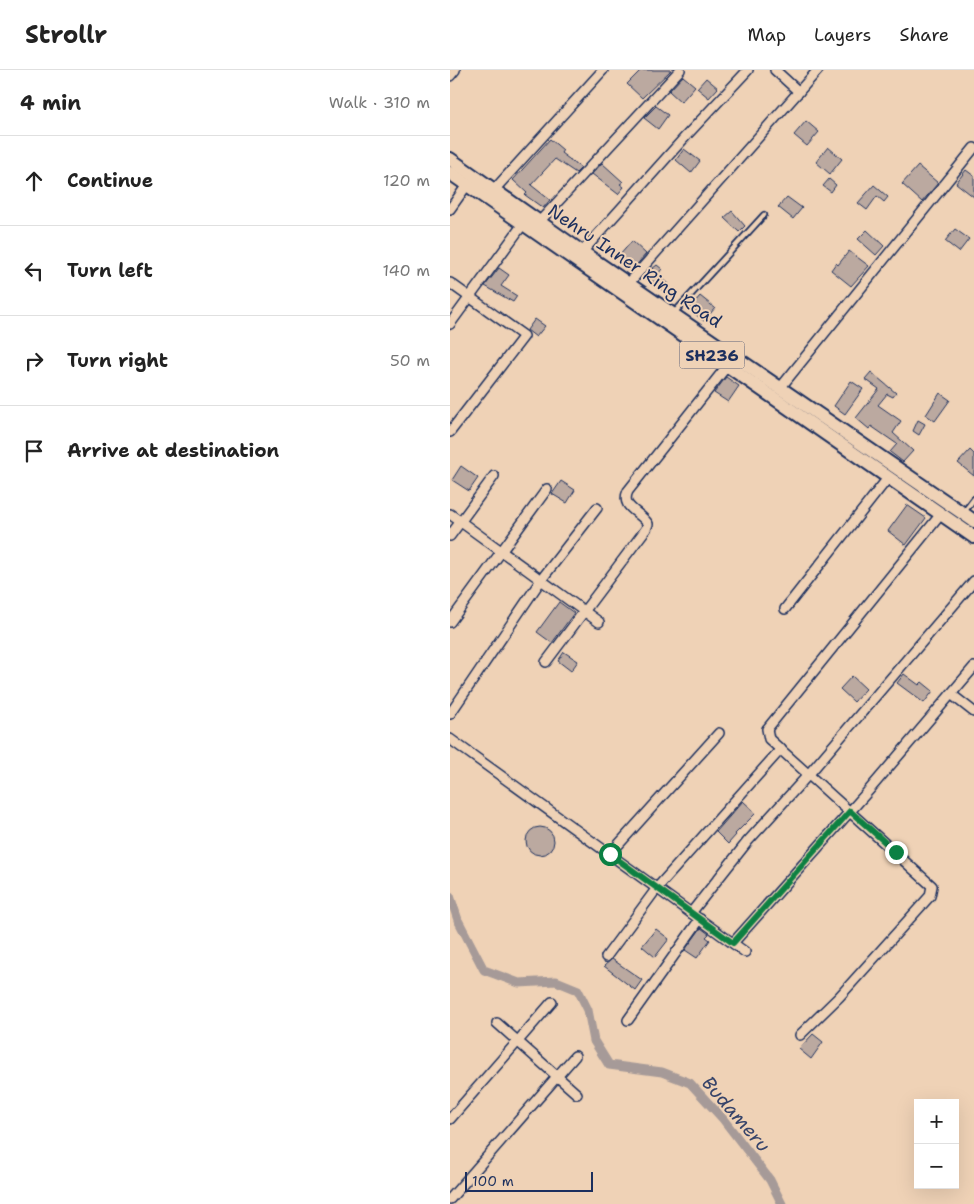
<!DOCTYPE html>
<html lang="en">
<head>
<meta charset="utf-8">
<style>
  :root { --surface:#fff; --page:#f6f6f6; --text:#222; --muted:#767676; --line:#e0e0e0 }
  body { margin:0; font-family:"Shantell Sans",sans-serif; background:var(--page); color:var(--text) }
  .controls { position:absolute; right:15px; bottom:15px; display:grid; overflow:hidden; border-radius:0px; box-shadow:0 5px 20px #0002 }
  .controls button { width:45px; height:45px; display:grid; place-items:center; padding:0; border:0; border-bottom:1px solid var(--line); background:var(--surface); color:var(--text); font:25px sans-serif }
  .scale { position:absolute; left:15px; bottom:12px; width:128px; box-sizing:border-box; padding-left:5px; border:2px solid #1b2f5e; border-top:0; font-size:14px; line-height:18px; white-space:nowrap; color:#1b2f5e; -webkit-text-stroke:4px #efd2b6; paint-order:stroke }
  .stop { position:absolute; width:15px; height:15px; margin:-11px; border:4px solid #0b8043; border-radius:50%; background:#fff }
  .stop.end { background:#0b8043; border-color:#fff; box-shadow:0 1px 5px #0008 }
  .list { margin:0; padding:0; list-style:none }
  h2 { display:flex; justify-content:space-between; align-items:center; height:65px; margin:0; padding:0 20px; font-size:21px }
  h2 small { font-size:16px; font-weight:400; color:var(--muted) }
  .list li { display:grid; grid-template-columns:32px 1fr auto; gap:15px; align-items:center; box-sizing:border-box; height:90px; padding:0 20px; border-top:1px solid var(--line) }
  .list b { display:block; font-size:19px; white-space:nowrap }
  .list em { font-size:16px; font-style:normal; color:var(--muted) }
  .icon { flex:none; width:28px; height:28px; fill:none; stroke:currentColor; stroke-width:2; stroke-linecap:round; stroke-linejoin:round }
  .map { position:relative; flex:none; width:524px; height:1134px; overflow:hidden }
  header { display:flex; align-items:center; gap:30px; box-sizing:border-box; height:70px; padding:0 25px; background:var(--surface); border-bottom:1px solid var(--line) }
  header strong { font-size:24px }
  nav { display:flex; gap:28px; margin-inline-start:auto; font-size:18px }
  main { display:flex }
  aside { flex:1; background:var(--surface) }
  .map>svg:first-child { display:block }
  .lines { fill:none; stroke-linecap:round; stroke-linejoin:round }
  .canal { stroke:#a69a98; stroke-width:9 }
  .building { fill:#bba9a0; stroke:#1b2f5e }
  .service-casing { stroke:#1b2f5e; stroke-width:8 }
  .minor-casing { stroke:#1b2f5e; stroke-width:12 }
  .primary-casing { stroke:#1b2f5e; stroke-width:16 }
  .service { stroke:#efd2b6; stroke-width:4.5 }
  .minor { stroke:#efd2b6; stroke-width:9 }
  .primary { stroke:#efd2b6; stroke-width:12 }
  .route { stroke:#0b8043; stroke-width:6 }
  .labels { text-anchor:middle; dominant-baseline:central; stroke-width:4; stroke-linejoin:round; paint-order:stroke }
  .shield { fill:#efd2b6; stroke:#5b6078; stroke-width:1 }
  .shield-label { font-size:16px; font-weight:bold; fill:#1b2f5e }
  .street-label { font-size:18px; fill:#1b2f5e; stroke:#efd2b6 }
  .water-label { font-size:19px; font-style:italic; fill:#37446a; stroke:#efd2b6 }
</style>
</head>
<body>
<header>
<strong>Strollr</strong>
<nav><a>Map</a><a>Layers</a><a>Share</a></nav>
</header>
<main>
<aside>
<h2>4 min<small>Walk · 310 m</small></h2>
<ul class="list">
<li><svg class="icon" aria-label="ahead" viewBox="0 0 24 24"><path d="M12 20V5M6 11l6-6 6 6"/></svg><div><b>Continue</b></div><em>120 m</em></li>
<li><svg class="icon" aria-label="left" viewBox="0 0 24 24"><path d="M17 20v-9H6M10 6l-5 5 5 5"/></svg><div><b>Turn left</b></div><em>140 m</em></li>
<li><svg class="icon" aria-label="right" viewBox="0 0 24 24"><path d="M7 20v-9h11M14 6l5 5-5 5"/></svg><div><b>Turn right</b></div><em>50 m</em></li>
<li><svg class="icon" aria-label="arrive" viewBox="0 0 24 24"><path d="M6 21V4h12l-3 4 3 4H6"/></svg><div><b>Arrive at destination</b></div></li>
</ul>
</aside>
<div class="map">
<svg width="524" height="1134" viewBox="0 0 524 1134">
  <rect width="100%" height="100%" fill="#efd2b6"/>
  <filter id="ink" filterUnits="userSpaceOnUse"><feTurbulence type="fractalNoise" baseFrequency=".02" numOctaves="2"/><feDisplacementMap in="SourceGraphic" scale="10" xChannelSelector="R" yChannelSelector="G"/><feConvolveMatrix kernelMatrix="1 2 1 2 8 2 1 2 1" color-interpolation-filters="sRGB"/></filter>
  <g filter="url(#ink)">
    <g class="lines">
      <path class="canal" d="M 0,826 L 8,850 L 34,900 L 69,913 L 106,911 L 128,920 L 138,940 L 144,971 L 159,995 L 212,1002 L 240,1013 L 273,1049 L 320,1110 L 332,1134"/>
    </g>
    <g class="building">
      <path d="M 191,0 L 221,0 L 192,28 L 177,14 Z"/>
      <path d="M 233,6 L 245,16 L 231,32 L 219,21 Z"/>
      <path d="M 256,8 L 268,18 L 259,28 L 247,18 Z"/>
      <path d="M 206,36 L 218,45 L 208,59 L 194,48 Z"/>
      <path d="M 356,51 L 369,62 L 357,76 L 344,65 Z"/>
      <path d="M 100,69 L 113,80 L 111,83 L 131,98 L 126,103 L 105,89 L 81,115 L 100,130 L 93,138 L 75,125 L 77,123 L 63,110 Z"/>
      <path d="M 378,77 L 392,89 L 380,104 L 366,92 Z"/>
      <path d="M 234,79 L 250,91 L 241,103 L 226,90 Z"/>
      <path d="M 152,93 L 173,112 L 170,114 L 174,117 L 168,124 L 142,104 Z"/>
      <path d="M 468,96 L 488,113 L 472,132 L 452,114 Z"/>
      <path d="M 516,100 L 524,106 L 524,127 L 506,113 Z"/>
      <path d="M 379,109 L 386,115 L 381,122 L 373,116 Z"/>
      <path d="M 424,115 L 438,127 L 434,132 L 427,126 L 417,140 L 408,133 Z"/>
      <path d="M 337,127 L 352,138 L 343,149 L 328,137 Z"/>
      <path d="M 282,141 L 295,156 L 289,162 L 274,148 Z"/>
      <path d="M 505,159 L 519,169 L 509,182 L 495,171 Z"/>
      <path d="M 417,160 L 434,176 L 426,185 L 408,169 Z"/>
      <path d="M 182,171 L 196,184 L 183,199 L 169,186 Z"/>
      <path d="M 399,181 L 419,196 L 401,216 L 381,200 L 386,193 L 388,195 Z"/>
      <path d="M 207,195 L 212,199 L 207,205 L 218,214 L 212,220 L 194,205 Z"/>
      <path d="M 49,198 L 59,205 L 51,216 L 67,226 L 63,232 L 35,216 Z"/>
      <path d="M 250,226 L 265,238 L 254,251 L 239,239 Z"/>
      <path d="M 85,249 L 95,256 L 86,267 L 77,260 Z"/>
      <path d="M 421,302 L 446,323 L 443,327 L 437,324 L 428,335 L 451,351 L 443,363 L 463,381 L 453,392 L 440,382 L 447,374 L 421,356 L 419,359 L 406,348 L 429,319 L 415,309 Z"/>
      <path d="M 276,307 L 289,316 L 278,332 L 264,323 Z"/>
      <path d="M 401,311 L 413,319 L 395,344 L 384,336 Z"/>
      <path d="M 490,323 L 500,330 L 485,351 L 476,345 Z"/>
      <path d="M 468,350 L 475,354 L 469,365 L 463,361 Z"/>
      <path d="M 520,380 L 524,384 L 524,406 L 508,393 Z"/>
      <path d="M 11,396 L 28,408 L 19,421 L 2,410 Z"/>
      <path d="M 111,411 L 125,420 L 117,433 L 102,424 Z"/>
      <path d="M 457,435 L 476,448 L 456,475 L 438,461 Z"/>
      <path d="M 109,532 L 124,543 L 102,573 L 87,562 Z"/>
      <path d="M 114,582 L 128,591 L 121,601 L 108,591 Z"/>
      <path d="M 454,604 L 469,615 L 472,612 L 483,621 L 474,633 L 447,613 Z"/>
      <path d="M 402,606 L 416,619 L 404,632 L 390,619 Z"/>
      <path d="M 293,731 L 306,743 L 285,764 L 286,765 L 278,774 L 266,762 Z"/>
      <circle cx="90" cy="771" r="14"/>
      <path d="M 251,858 L 259,864 L 256,867 L 260,870 L 247,888 L 235,880 Z"/>
      <path d="M 206,859 L 219,869 L 205,887 L 192,876 Z"/>
      <path d="M 162,889 L 192,910 L 185,920 L 154,896 Z"/>
      <path d="M 363,964 L 373,972 L 361,989 L 349,979 Z"/>
    </g>
    <g class="lines">
      <defs>
        <g id="service">
          <path d="M 224,243 L 314,145"/>
          <path d="M 514,442 L 524,429"/>
        </g>
        <g id="minor">
          <path d="M 325,0 L 349,22"/>
          <path d="M 0,6 L 5,0"/>
          <path d="M 44,120 L 153,0"/>
          <path d="M 0,139 L 17,115"/>
          <path d="M 89,152 L 230,0"/>
          <path d="M 132,182 L 236,66 L 298,0"/>
          <path d="M 0,213 L 74,266 L 0,362"/>
          <path d="M 178,214 L 368,0"/>
          <path d="M 0,254 L 73,154"/>
          <path d="M 331,317 L 524,78"/>
          <path d="M 0,444 L 149,552"/>
          <path d="M 0,466 L 44,406"/>
          <path d="M 335,539 L 438,408"/>
          <path d="M 0,552 L 97,419"/>
          <path d="M 96,592 L 196,459 L 198,454 C 190,441 170,438 178,421 L 277,296"/>
          <path d="M 501,624 L 524,642"/>
          <path d="M 0,644 L 91,510 L 147,438"/>
          <path d="M 0,669 L 295,882"/>
          <path d="M 160,784 L 269,663"/>
          <path d="M 241,843 L 298,771 L 359,704 L 524,511"/>
          <path d="M 283,873 L 420,719 L 524,597"/>
          <path d="M 156,887 L 207,818 L 331,679"/>
          <path d="M 178,950 L 250,849"/>
          <path d="M 47,953 L 127,1024"/>
          <path d="M 350,965 L 389,927 L 480,826 L 482,816 L 319,669 L 317,659 L 491,444"/>
          <path d="M 0,1049 L 102,932"/>
          <path d="M 0,1129 L 125,986"/>
        </g>
        <g id="primary">
          <path d="M 0,89 L 132,182 L 524,451"/>
          <path d="M 0,103 L 524,467"/>
        </g>
      </defs>
      <use href="#service" class="service-casing"/>
      <use href="#minor" class="minor-casing"/>
      <use href="#primary" class="primary-casing"/>
      <use href="#service" class="service"/>
      <use href="#minor" class="minor"/>
      <use href="#primary" class="primary"/>
    </g>
  </g>
  <g class="lines" filter="url(#ink)">
    <path class="route" d="M 160,784 L 283,873 L 400,741 L 446,782"/>
  </g>
  <g class="labels">
    <rect class="shield" x="229.5" y="271.5" width="65" height="27" rx="4"/>
    <g class="shield-label">
      <text x="262" y="285">SH236</text>
    </g>
    <g class="street-label">
      <text transform="translate(185 196) rotate(34)">Nehru Inner Ring Road</text>
    </g>
    <g class="water-label">
      <text transform="translate(286 1044) rotate(49)">Budameru</text>
    </g>
  </g>
</svg>
<div class="controls">
<button>+</button>
<button>−</button>
</div>
<div class="scale">100 m</div>
<div class="stop" style="left:160px;top:784px"></div>
<div class="stop end" style="left:446px;top:782px"></div>
</div>
</main>
</body>
</html>
